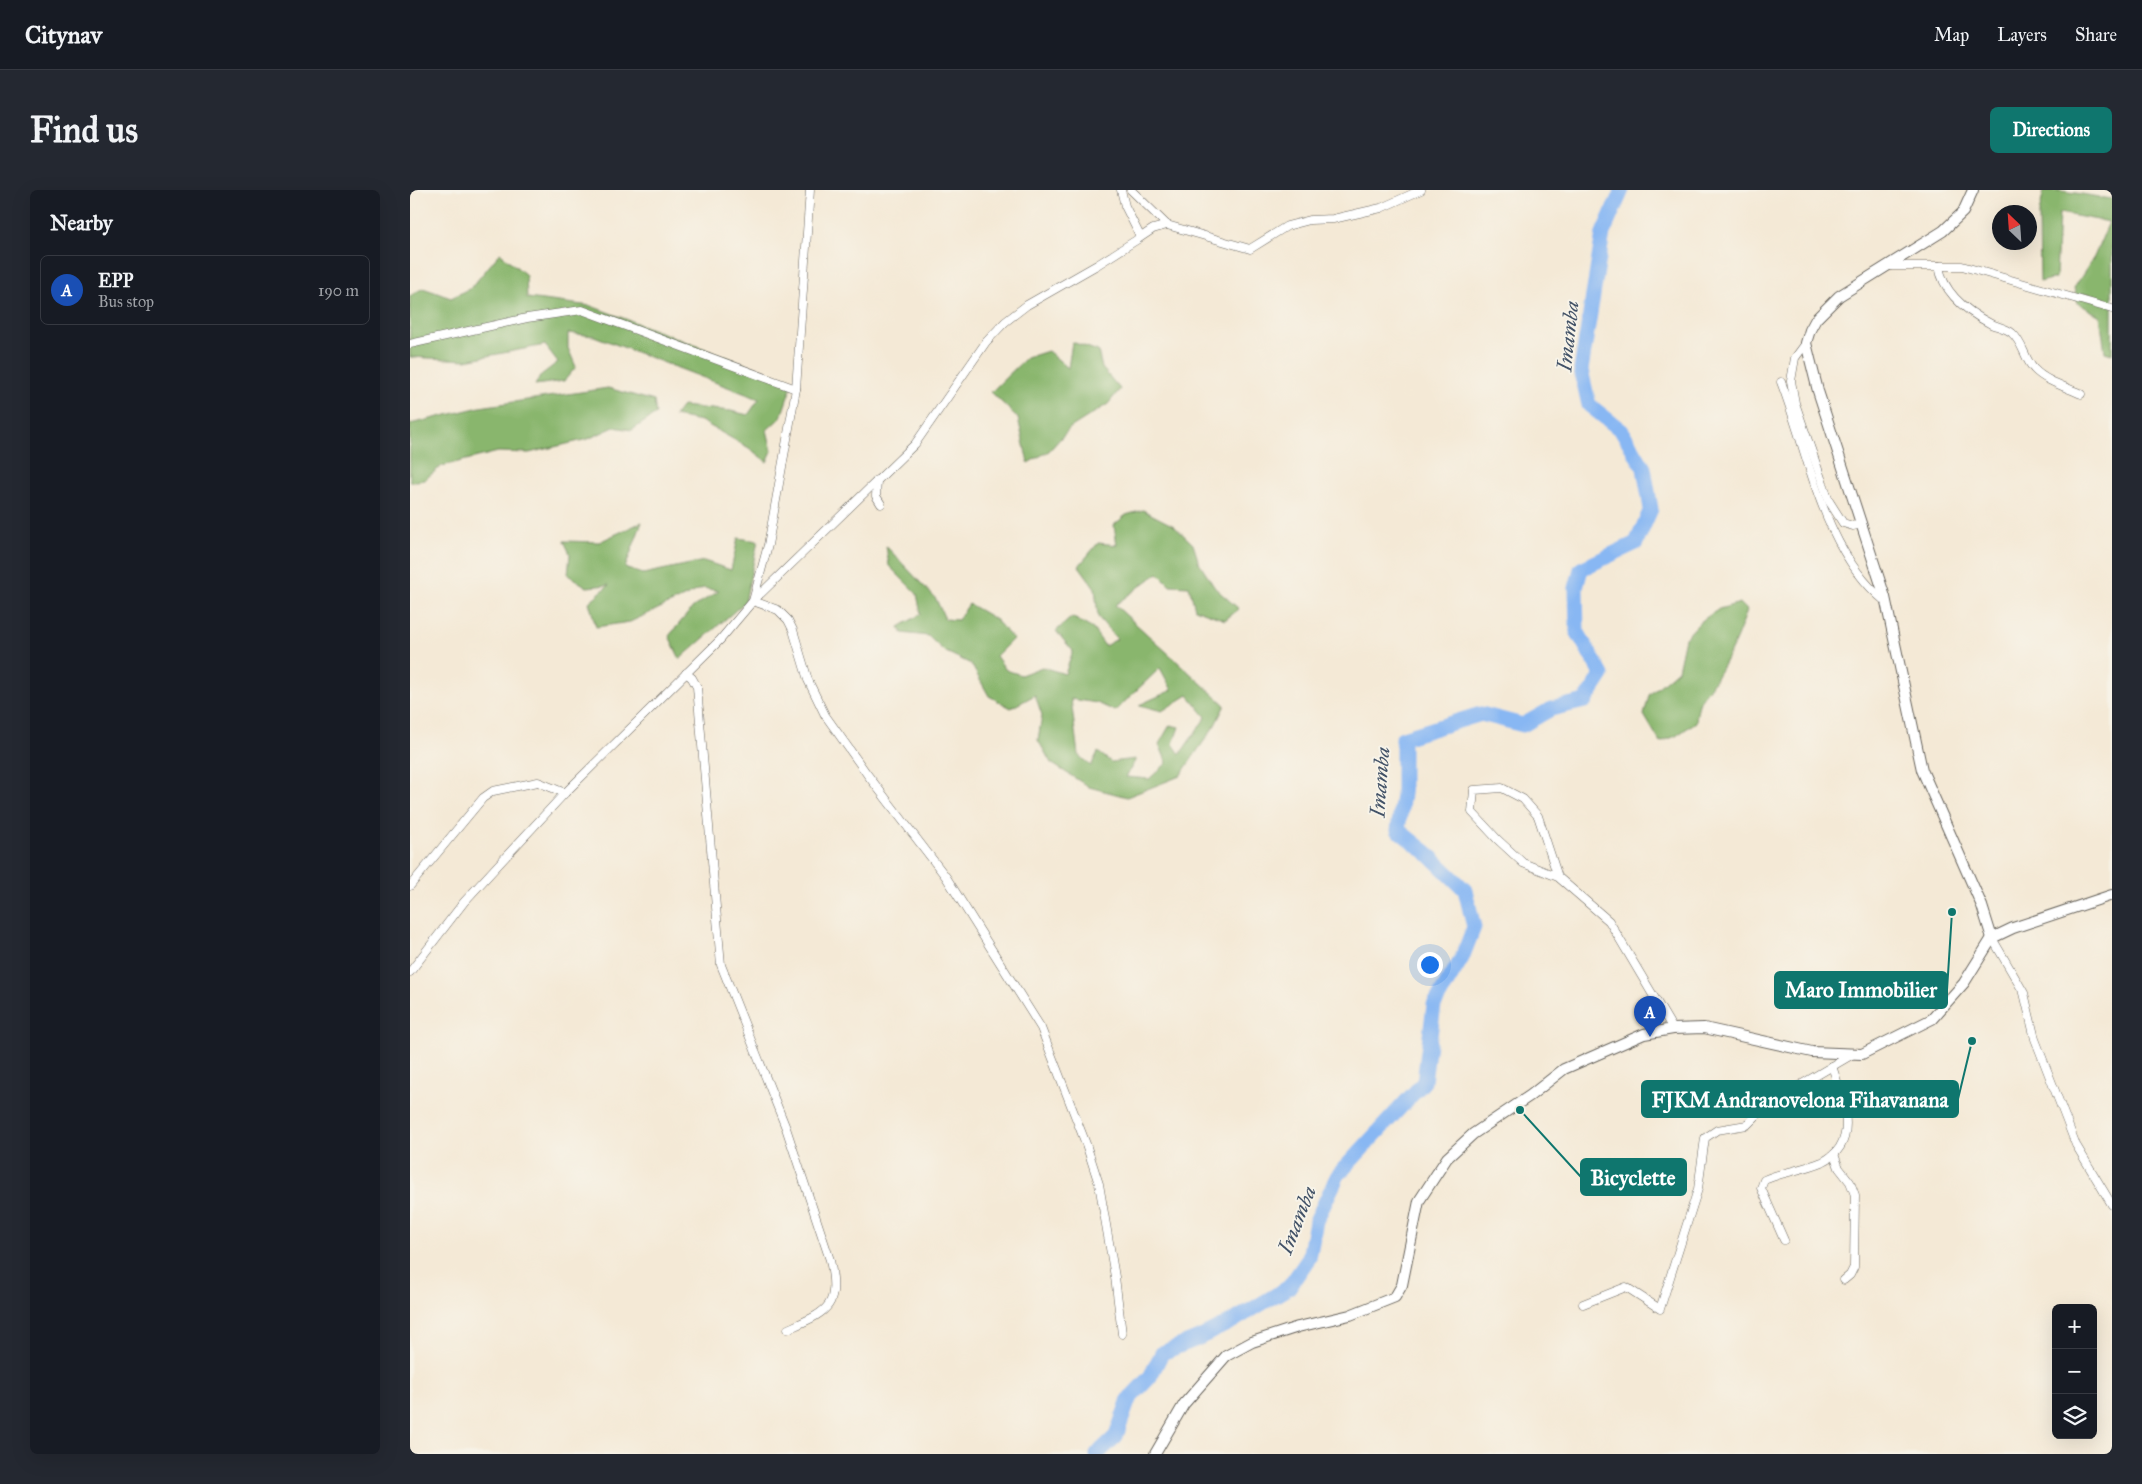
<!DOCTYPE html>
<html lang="en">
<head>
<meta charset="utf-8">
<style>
  :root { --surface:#171b24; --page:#242831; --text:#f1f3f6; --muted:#9ea1a6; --line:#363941; --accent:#0f766e }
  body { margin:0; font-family:"IM FELL Great Primer",serif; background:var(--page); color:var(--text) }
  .controls { position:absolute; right:15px; bottom:15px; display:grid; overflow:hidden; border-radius:8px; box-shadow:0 5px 20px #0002 }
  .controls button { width:45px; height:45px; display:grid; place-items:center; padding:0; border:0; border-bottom:1px solid var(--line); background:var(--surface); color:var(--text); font:25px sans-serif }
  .compass { position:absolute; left:1582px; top:15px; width:45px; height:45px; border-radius:50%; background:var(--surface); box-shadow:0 5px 20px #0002; rotate:335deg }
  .you { position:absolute; left:1019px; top:774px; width:18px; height:18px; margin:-12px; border:4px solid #fff; border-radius:50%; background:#1a73e8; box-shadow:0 0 0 8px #1a73e833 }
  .badge { display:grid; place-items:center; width:32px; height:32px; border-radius:50%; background:var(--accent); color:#fff; font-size:16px; font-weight:700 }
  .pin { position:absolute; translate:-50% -41px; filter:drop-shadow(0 1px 2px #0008) }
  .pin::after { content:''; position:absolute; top:26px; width:18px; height:15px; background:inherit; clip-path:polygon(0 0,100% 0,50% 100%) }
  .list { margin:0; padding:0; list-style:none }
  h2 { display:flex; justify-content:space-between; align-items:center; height:65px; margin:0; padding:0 20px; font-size:21px }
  h2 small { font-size:16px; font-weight:400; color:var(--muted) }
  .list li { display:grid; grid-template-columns:32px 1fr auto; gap:15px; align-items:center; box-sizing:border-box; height:70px; margin:0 10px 10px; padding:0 10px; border:1px solid var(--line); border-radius:8px }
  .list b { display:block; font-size:19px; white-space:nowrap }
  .list p { margin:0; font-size:16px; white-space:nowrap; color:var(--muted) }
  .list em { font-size:16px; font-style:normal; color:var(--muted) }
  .icon { flex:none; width:28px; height:28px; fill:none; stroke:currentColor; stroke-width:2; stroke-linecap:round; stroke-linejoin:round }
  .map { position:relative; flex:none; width:1702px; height:1264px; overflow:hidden; border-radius:8px }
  header { display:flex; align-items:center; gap:30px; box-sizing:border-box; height:70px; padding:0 25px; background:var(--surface); border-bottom:1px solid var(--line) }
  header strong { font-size:24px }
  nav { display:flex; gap:28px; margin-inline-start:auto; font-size:18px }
  .intro { display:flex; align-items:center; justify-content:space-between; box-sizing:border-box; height:120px; padding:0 30px }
  h1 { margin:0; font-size:35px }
  .button { padding:12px 22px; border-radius:8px; background:var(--accent); color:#fff; font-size:18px; font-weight:700 }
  main { display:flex; gap:30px; padding:0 30px }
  aside { flex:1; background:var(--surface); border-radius:8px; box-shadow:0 5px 20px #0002 }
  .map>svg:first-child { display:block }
  .forest { fill:#89b66d; stroke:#526944; fill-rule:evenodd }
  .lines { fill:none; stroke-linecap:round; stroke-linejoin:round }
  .river { stroke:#88b7f3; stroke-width:15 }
  .minor-casing { stroke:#68645d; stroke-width:9 }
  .tertiary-casing { stroke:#68645d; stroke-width:12 }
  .minor { stroke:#fff; stroke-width:8 }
  .tertiary { stroke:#fff; stroke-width:10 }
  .labels { text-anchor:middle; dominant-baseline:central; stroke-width:4; stroke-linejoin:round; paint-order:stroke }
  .water-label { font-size:21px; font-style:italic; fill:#425267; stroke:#f7f3e8 }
  .leader { fill:none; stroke:#0f766e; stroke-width:2 }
  .callout-dot { fill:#0f766e; stroke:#f7f3e8; stroke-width:2 }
  .callout { fill:#0f766e; stroke:#0f766e; stroke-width:2 }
  .callout-label { font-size:21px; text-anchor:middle; font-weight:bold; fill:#fff }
</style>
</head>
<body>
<header>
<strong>Citynav</strong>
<nav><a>Map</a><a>Layers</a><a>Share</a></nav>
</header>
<div class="intro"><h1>Find us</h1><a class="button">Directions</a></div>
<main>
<aside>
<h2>Nearby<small></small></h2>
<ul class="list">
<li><span class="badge" style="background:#1a4fb4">A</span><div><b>EPP</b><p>Bus stop</p></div><em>190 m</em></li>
</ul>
</aside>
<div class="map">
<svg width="1702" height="1264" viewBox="0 0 1702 1264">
  <rect width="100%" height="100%" fill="#f7f3e8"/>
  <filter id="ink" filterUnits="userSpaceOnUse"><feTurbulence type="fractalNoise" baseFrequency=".02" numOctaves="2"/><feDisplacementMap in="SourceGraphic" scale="10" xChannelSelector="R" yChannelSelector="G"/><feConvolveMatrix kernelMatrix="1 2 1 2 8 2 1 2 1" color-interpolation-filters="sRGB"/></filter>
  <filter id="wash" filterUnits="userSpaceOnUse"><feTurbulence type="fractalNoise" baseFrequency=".0096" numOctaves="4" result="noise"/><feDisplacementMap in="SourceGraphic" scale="20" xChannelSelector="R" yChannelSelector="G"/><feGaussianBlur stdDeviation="1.12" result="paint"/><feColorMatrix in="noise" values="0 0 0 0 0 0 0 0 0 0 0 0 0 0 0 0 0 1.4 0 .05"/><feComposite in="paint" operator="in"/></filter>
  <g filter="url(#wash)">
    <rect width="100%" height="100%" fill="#f4e9d6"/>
    <g class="forest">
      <path d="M 1634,0 C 1657,0 1679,6 1702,9 L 1702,164 L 1695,162 L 1690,126 L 1668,113 L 1664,98 L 1684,67 L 1699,32 L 1649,23 L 1646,88 L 1630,92 L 1629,23 Z"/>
      <path d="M 90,63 L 116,85 L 117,108 L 181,116 L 383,192 L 371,227 L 357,240 L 362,261 L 357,272 L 339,258 L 291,231 L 264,226 L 272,216 L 321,221 L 338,225 L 349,209 L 184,146 L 158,143 L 158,158 L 166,177 L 154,191 L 125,195 L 131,185 L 148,172 L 135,155 L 56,170 L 0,167 L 0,106 L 13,98 L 41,108 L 61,98 Z"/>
      <path d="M 662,152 L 688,161 L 692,178 L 710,199 L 698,214 L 660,238 L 639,261 L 618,273 L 608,228 L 581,202 L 616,168 L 638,161 L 658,178 Z"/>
      <path d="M 198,198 L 244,211 L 246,224 L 222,240 L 204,237 L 178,249 L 119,263 L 88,262 L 32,276 L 14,290 L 0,292 L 0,234 L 70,217 Z"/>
      <path d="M 733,320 L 764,336 L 783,354 L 789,373 L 805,398 L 829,419 L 815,430 L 785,419 L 779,396 L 760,395 L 748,383 L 705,415 L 815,515 L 805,535 L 770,586 L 717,607 L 679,597 L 641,573 L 628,550 L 632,525 L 625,505 L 601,518 L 579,506 L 561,474 L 534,461 L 518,446 L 492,443 L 489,437 L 511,424 L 507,404 L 479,376 L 476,356 L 526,409 L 535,429 L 548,430 L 559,414 L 585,429 L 603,449 L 586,466 L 596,480 L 611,485 L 632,477 L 655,484 L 663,461 L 646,441 L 662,427 L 683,439 L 695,456 L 707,449 L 688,427 L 685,398 L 669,376 L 688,353 L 707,355 L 704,335 L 716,325 ZM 750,478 L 762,500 L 729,515 L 752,521 L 778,505 L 796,527 L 770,564 L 763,554 L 769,537 L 760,535 L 749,554 L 757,573 L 739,589 L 716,587 L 726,569 L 701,572 L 688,562 L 681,576 L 668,565 L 661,509 L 687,513 L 705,521 Z"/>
      <path d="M 232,332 L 215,378 L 233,384 L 294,371 L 321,380 L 328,348 L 348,351 L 335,412 L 270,469 L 259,446 L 283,417 L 309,401 L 293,398 L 220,432 L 186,437 L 179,412 L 199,395 L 177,397 L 158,385 L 160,364 L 154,351 L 189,352 Z"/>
      <path d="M 1330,413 L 1337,420 C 1329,445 1318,469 1304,491 C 1291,511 1289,506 1286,532 L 1266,546 L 1250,552 L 1234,525 L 1239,505 L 1268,480 L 1275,448 L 1291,431 L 1309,419 Z"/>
    </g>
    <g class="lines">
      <path class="river" d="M 687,1264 L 706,1246 L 719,1209 L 740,1187 L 752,1163 L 789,1148 L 823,1131 L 879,1097 L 899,1068 L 906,1031 L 928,985 L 1014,892 L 1024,815 L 1052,768 L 1064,737 L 1055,700 L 1017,663 L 988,640 L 993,604 L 993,548 L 1071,524 L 1113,535 L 1141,519 L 1175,511 L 1192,485 L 1167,441 L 1166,398 L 1171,379 L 1226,353 L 1241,319 L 1234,278 L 1212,241 L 1179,215 L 1171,180 L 1193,43 L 1212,0"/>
    </g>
  </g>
  <g filter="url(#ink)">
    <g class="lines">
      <defs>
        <g id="minor">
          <path d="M 711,0 L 715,16 L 729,44 L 728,49 L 687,75 L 617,115 L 595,132 L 576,152 L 505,254 L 343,411 L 368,420 L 378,430 L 383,440 L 398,490 L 415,525 L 457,584 L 536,687 L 631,838 L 676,954 L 689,994 L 705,1087 L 712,1144"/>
          <path d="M 721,0 L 757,35 L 840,59 L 877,36 L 900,30 L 923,29 L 971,18 L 1011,0"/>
          <path d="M 728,49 L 743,39 L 757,35"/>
          <path d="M 1479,76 L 1552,76 L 1702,119"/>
          <path d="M 1529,76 C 1533,103 1558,122 1581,134 C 1588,137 1596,138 1602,143 C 1614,154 1614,169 1624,179 C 1635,191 1656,197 1671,204"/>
          <path d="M 1396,153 L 1385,168 L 1381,191 L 1385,213 L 1419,311 L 1433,333 L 1443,336 L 1451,334"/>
          <path d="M 0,154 L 117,128 L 172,120 L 386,199"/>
          <path d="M 1371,192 C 1399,264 1413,362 1476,412"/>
          <path d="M 467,290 L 466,306 L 471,314"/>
          <path d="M 276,483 L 282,488 L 287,497 L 311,775 L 376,938 L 420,1070 C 430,1118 418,1121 378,1139"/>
          <path d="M 1148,687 L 1113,673 L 1087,649 L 1062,622 L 1064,600 L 1092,598 L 1113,609 L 1128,626 L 1148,687 L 1199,731 L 1263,839"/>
          <path d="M 0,696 L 73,608 L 83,601 L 128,592 L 155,603"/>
          <path d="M 1582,748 L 1614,803 L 1625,849 L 1666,955 L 1702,1015"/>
          <path d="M 0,782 L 54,712 L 88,675 L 155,603 L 310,450 L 343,411 L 358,355 L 386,199 L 400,0"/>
          <path d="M 1424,964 L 1429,978 L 1440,992 L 1445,1005 L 1444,1077 L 1440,1085 L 1434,1090"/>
          <path d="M 1374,1050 L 1351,998 L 1354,990 C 1372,982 1393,980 1412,972 C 1452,954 1432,907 1422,876"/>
          <path d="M 1173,1114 L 1216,1097 L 1250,1119 L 1288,999 L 1295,948 L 1307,940 L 1337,935 L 1358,914 L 1443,864"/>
        </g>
        <g id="tertiary">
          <path d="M 1563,0 L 1553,22 L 1533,41 L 1429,106 L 1406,129 L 1400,140 L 1396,153 L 1408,201 L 1475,407 L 1512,580 L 1572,716 L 1582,748"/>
          <path d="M 745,1264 L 774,1214 L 816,1166 L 842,1152 L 888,1137 L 940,1125 L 985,1107 L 992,1095 L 1009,1011 L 1037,968 L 1063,944 L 1121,905 L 1154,879 L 1234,844 L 1263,839 L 1294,838 L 1402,862 L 1452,864 L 1522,829 L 1554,793 L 1582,748 L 1603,738 L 1702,705"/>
        </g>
      </defs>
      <use href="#minor" class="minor-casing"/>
      <use href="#tertiary" class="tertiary-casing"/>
      <use href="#minor" class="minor"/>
      <use href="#tertiary" class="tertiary"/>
    </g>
  </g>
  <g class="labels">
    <g class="water-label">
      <text transform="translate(1158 146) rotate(-84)">Imamba</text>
      <text transform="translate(970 592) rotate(-86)">Imamba</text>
      <text transform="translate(887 1030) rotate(-69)">Imamba</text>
    </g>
  </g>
  <path class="leader" d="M1542 722L1537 800M1562 851L1548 909M1110 920L1171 987"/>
  <g class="callout-dot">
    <circle cx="1542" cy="722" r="5"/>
    <circle cx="1562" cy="851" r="5"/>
    <circle cx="1110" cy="920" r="5"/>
  </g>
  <g class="callout">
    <rect x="1365" y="782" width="172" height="36" rx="5"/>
    <rect x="1232" y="891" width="316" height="36" rx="5"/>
    <rect x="1171" y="969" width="105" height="36" rx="5"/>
  </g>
  <g class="callout-label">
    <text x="1451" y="807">Maro Immobilier</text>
    <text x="1390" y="917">FJKM Andranovelona Fihavanana</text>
    <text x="1223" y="995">Bicyclette</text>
  </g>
</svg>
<div class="controls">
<button>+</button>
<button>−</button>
<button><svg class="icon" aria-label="layers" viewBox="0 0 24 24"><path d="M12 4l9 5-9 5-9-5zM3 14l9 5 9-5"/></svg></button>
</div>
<svg class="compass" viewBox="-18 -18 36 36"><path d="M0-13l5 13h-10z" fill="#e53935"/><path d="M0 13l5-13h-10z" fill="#9ea1a6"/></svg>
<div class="you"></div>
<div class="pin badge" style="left:1240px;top:847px;background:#1a4fb4">A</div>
</div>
</main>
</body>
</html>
